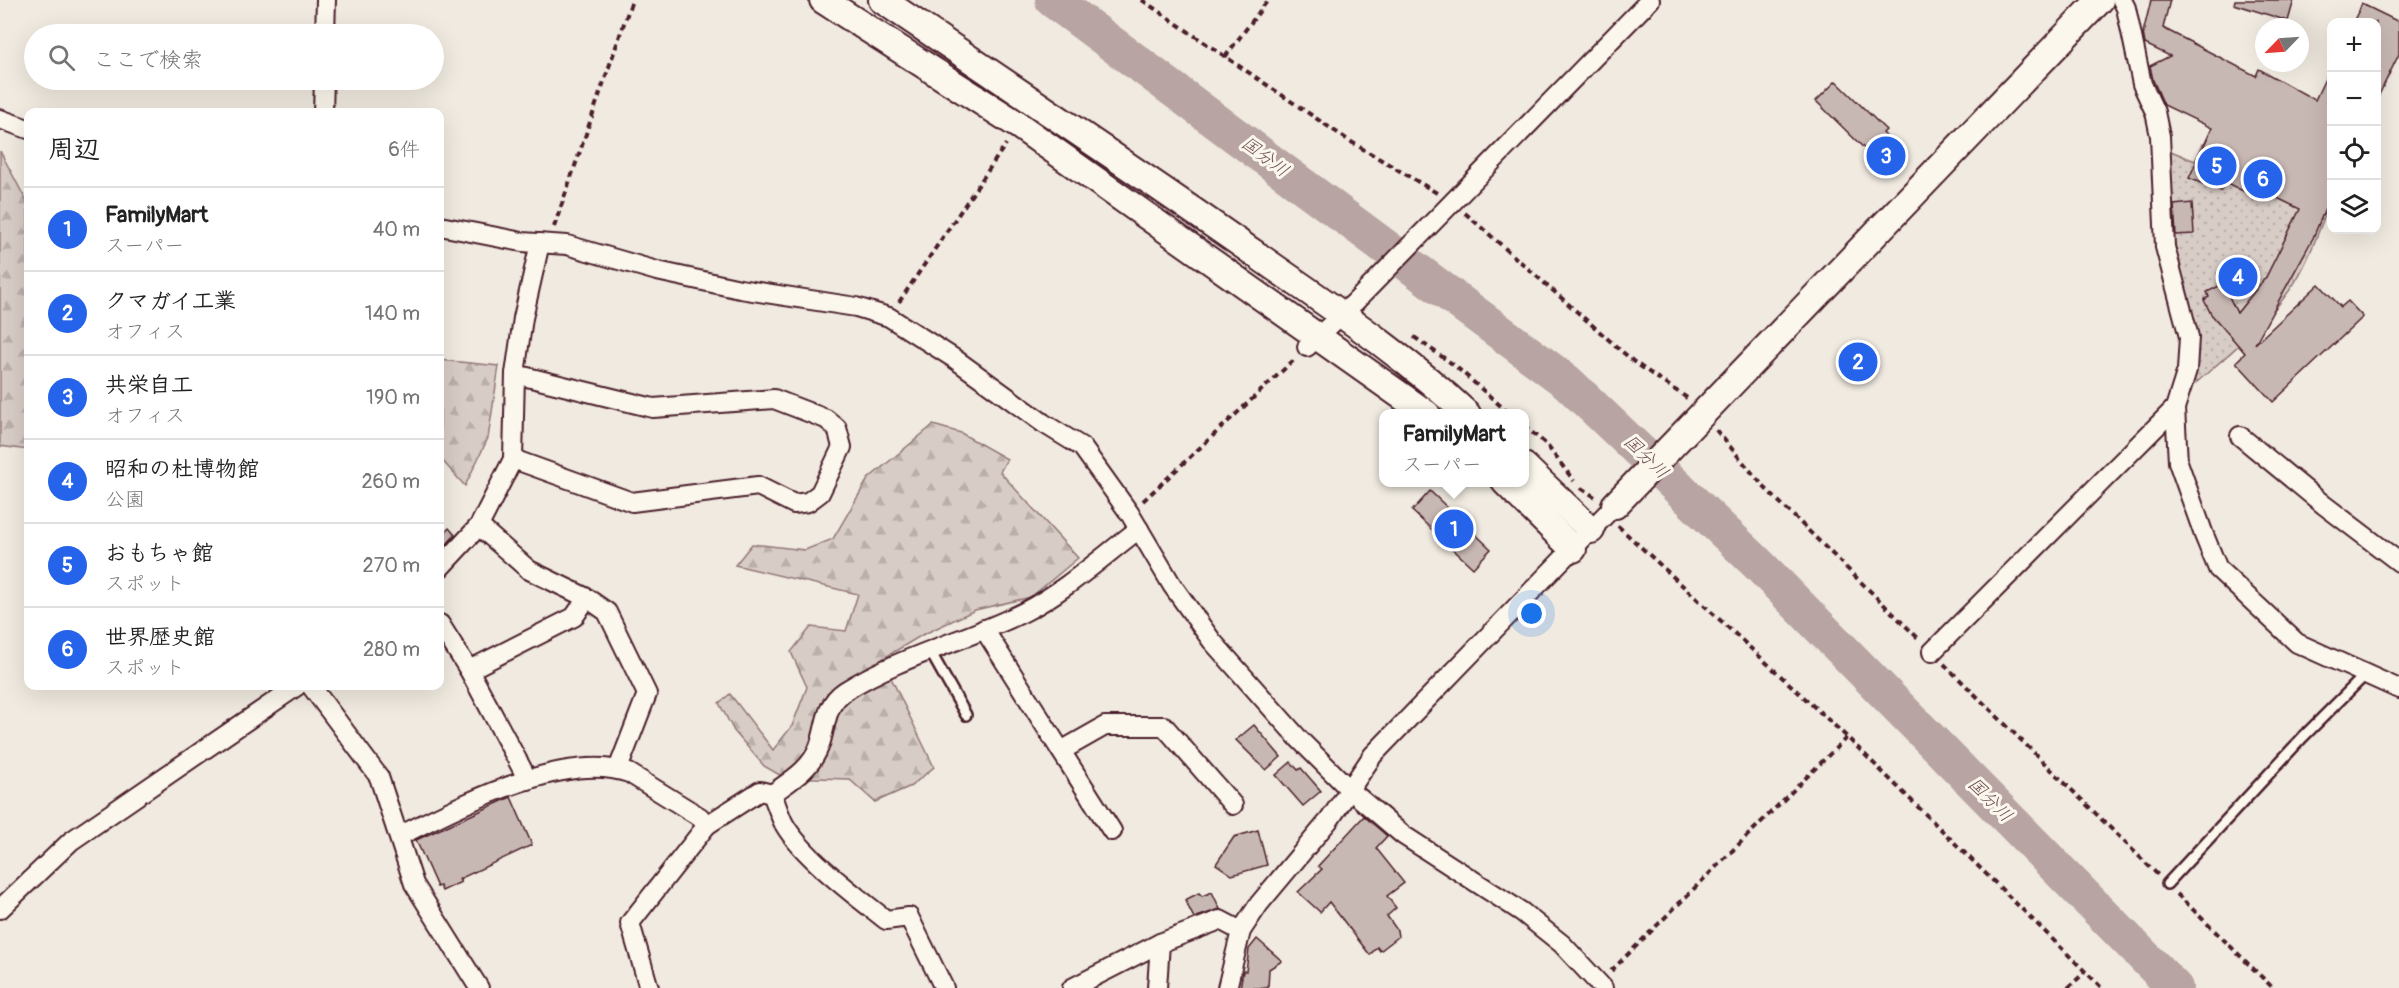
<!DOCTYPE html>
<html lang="ja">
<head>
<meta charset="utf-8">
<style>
  :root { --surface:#fff; --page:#f2f2f2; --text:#222; --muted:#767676; --line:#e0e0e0; --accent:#2563eb }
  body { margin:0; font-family:Pangolin,"Klee One",sans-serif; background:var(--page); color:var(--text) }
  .controls { position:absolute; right:18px; top:18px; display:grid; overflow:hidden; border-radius:12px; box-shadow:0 6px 24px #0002 }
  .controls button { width:54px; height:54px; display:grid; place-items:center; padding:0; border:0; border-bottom:2px solid var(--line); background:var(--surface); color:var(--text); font:30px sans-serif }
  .compass { position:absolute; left:2255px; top:18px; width:54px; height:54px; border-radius:50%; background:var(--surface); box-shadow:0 6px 24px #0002; rotate:245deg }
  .you { position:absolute; left:1532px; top:614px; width:21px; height:21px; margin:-15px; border:4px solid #fff; border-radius:50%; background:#1a73e8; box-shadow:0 0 0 9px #1a73e833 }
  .badge { display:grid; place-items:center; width:39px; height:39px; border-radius:50%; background:var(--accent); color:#fff; font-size:20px; font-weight:700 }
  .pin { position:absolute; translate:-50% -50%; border:3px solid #fff; box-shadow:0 2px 6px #0006 }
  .popup { position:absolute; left:1379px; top:409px; width:150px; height:78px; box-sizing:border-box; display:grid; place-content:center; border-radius:12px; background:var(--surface); filter:drop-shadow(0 2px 4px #0005); font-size:20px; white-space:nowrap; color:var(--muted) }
  .popup b { font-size:22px; color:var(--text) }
  .popup::after { content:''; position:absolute; left:50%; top:100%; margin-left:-12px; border:12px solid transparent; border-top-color:var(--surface) }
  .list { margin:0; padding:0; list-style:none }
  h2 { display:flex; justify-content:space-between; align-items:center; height:78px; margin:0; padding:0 24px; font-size:26px }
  h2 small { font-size:20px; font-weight:400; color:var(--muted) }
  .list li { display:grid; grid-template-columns:39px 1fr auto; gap:18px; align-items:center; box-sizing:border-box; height:84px; padding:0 24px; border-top:2px solid var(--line) }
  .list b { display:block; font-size:22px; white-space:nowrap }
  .list p { margin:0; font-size:20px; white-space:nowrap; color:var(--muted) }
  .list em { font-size:20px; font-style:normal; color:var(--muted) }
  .icon { flex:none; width:33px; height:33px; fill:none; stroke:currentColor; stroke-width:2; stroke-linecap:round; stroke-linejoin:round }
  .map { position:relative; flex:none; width:2399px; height:988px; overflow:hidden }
  .search { position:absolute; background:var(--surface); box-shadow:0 6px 24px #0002; left:24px; top:24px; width:420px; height:66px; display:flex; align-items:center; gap:15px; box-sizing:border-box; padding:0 21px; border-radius:33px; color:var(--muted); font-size:22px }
  .panel { position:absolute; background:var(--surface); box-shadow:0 6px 24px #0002; left:24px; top:108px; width:420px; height:582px; border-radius:12px }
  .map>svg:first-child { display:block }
  .green { fill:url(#green-dots); stroke:#917678; stroke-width:1.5 }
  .forest { fill:url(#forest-firs); stroke:#917678; stroke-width:1.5 }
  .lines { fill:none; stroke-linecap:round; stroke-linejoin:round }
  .river { stroke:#b8a4a2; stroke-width:36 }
  .building { fill:#c8b8b3; stroke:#4a1f2b; stroke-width:1.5 }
  .lane-casing { stroke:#4a1f2b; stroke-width:14 }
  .street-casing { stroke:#4a1f2b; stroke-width:22 }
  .secondary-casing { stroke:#4a1f2b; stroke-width:30 }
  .path { stroke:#4a1f2b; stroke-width:4; stroke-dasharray:6 4.5; stroke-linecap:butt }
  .lane { stroke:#fbf7ec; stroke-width:9 }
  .street { stroke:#fbf7ec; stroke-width:18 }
  .secondary { stroke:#fbf7ec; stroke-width:26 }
  .labels { text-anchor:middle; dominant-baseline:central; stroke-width:6; stroke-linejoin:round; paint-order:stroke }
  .water-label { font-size:18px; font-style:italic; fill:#704e55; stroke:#fbf7ec }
</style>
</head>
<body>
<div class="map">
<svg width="2399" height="988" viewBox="0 0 2399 988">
  <defs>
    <pattern id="green-dots" width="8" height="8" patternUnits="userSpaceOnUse" patternTransform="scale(1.5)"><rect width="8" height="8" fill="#d8ccc6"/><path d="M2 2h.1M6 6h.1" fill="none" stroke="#bbafaa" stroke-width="1.8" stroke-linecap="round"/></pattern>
    <pattern id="forest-firs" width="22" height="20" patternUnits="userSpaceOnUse" patternTransform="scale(1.5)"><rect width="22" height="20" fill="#d8ccc6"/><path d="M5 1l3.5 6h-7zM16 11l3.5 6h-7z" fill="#bbafaa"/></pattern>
  </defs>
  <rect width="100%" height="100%" fill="#f0eae0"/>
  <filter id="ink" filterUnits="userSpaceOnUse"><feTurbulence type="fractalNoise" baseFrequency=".0167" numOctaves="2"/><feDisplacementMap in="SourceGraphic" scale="12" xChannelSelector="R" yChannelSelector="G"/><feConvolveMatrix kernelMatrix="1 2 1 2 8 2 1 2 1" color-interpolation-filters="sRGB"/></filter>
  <g filter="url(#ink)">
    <path class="green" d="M 2203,144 L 2241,160 L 2247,148 L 2331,188 L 2331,199 C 2319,230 2308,265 2289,291 C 2261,330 2222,359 2187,391 L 2171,243 L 2166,149 L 2195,161 Z"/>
    <g class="forest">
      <path d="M 0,151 L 28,204 L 28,450 L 0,446 Z"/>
      <path d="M 440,360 L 499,366 L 488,438 L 465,486 L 440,458 Z"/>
      <path d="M 933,425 L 961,433 L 1007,459 L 1000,472 L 1078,558 L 1031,597 L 975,610 L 922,635 L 882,659 L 934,767 L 911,786 L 875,802 L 849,779 L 783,777 L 764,766 L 734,731 L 719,703 L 730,694 L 773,750 L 792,726 L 807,687 L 791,652 L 811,627 L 846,631 L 858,594 L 735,565 L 752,544 L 805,550 L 833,539 L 868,479 Z"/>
    </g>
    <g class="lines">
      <path class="river" d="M 1053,0 L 1567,382 L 1757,563 L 2175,988"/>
    </g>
    <g class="building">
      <path d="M 2151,0 L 2170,0 L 2163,28 L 2256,76 L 2259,69 L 2315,100 L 2331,66 L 2331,194 L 2313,238 L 2255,344 L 2319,284 L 2341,307 L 2348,301 L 2363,317 L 2273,402 L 2236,362 L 2245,353 L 2211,314 L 2204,300 L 2209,297 L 2207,292 L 2223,284 L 2237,313 L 2266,277 L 2300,209 L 2265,192 L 2261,200 L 2225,182 L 2221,191 L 2189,178 L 2212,128 L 2164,105 L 2153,80 L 2150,66 L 2170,56 L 2145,44 L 2143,33 Z"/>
      <path d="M 2235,0 L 2294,0 L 2288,21 L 2234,4 Z"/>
      <path d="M 2362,4 L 2399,22 L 2399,54 L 2376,101 L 2376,22 L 2353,22 Z"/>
      <path d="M 1836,81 L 1886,130 L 1883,133 L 1898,149 L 1882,166 L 1816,101 Z"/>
      <path d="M 2192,203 L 2194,234 L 2176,235 L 2174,205 Z"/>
      <path d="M 1430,491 L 1491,549 L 1473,568 L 1412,511 Z"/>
      <path d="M 449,528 L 455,535 L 440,552 L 440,537 Z"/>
      <path d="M 1254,725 L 1281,757 L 1266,770 L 1236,740 Z"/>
      <path d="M 1291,762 L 1298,770 L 1301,768 L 1321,791 L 1303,806 L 1276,775 Z"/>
      <path d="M 511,797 L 532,845 L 459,879 L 461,882 L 442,891 L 440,886 L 437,887 L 416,840 Z"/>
      <path d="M 1364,816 L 1387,836 L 1376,848 L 1404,883 L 1387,896 L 1396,908 L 1387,916 L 1397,930 L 1398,937 L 1380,951 L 1377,947 L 1370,955 L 1329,902 L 1320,912 L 1298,892 L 1322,869 L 1318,866 Z"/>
      <path d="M 1258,830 L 1267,865 L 1232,875 L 1216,864 L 1234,837 Z"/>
      <path d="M 1212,892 L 1220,909 L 1194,918 L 1185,900 L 1199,893 L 1202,896 Z"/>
      <path d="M 1257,939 L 1282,961 L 1269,969 L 1268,988 L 1240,988 L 1243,971 L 1246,971 L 1249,949 Z"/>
    </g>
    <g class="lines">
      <defs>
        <g id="lane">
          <path d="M 930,651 L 966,715"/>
          <path d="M 2167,884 L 2303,737 L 2366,674"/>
        </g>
        <g id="street">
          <path d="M 2122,0 L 2126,8 L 2142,84 L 2155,112 L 2160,136 L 2165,247 L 2189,337 L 2187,370 L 2175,408 L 2178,462 L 2204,535 L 2218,569 L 2297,643 L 2399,689"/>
          <path d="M 325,34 L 326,0"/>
          <path d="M 323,112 L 324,80"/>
          <path d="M 0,119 L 28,129"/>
          <path d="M 440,226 L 522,242 L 567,245 L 657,271 L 740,289 L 856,307 L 889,317 L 955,359 L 1043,423 L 1082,447 L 1130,514 L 1172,585 L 1212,641 L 1299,739 L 1350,790 L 1403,835 L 1522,912 L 1562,944 L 1603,988"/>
          <path d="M 1307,347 L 1355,302 L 1650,0"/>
          <path d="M 2240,436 L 2324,505 L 2399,562"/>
          <path d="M 513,459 L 632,502 L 758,486 L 794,504 L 808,502 L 820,493 L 842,447 L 837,428 L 826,419 L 774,399 L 653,408 L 515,374"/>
          <path d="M 479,526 L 529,570 L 587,598 L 607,612 L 647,694 L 618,769"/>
          <path d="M 440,568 L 479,526 L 513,459 L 515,374 L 523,318 L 540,243"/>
          <path d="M 440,624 L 469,670 L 574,617 L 587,598"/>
          <path d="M 984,629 L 1061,751"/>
          <path d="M 1932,652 L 2175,408"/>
          <path d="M 469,670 L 528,780"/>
          <path d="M 311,686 L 379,777 L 414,884 L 479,988"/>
          <path d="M 772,794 C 790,781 811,769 819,747 C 827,726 824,705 845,691 C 900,656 966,641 1024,612 C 1065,591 1102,557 1139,529"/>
          <path d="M 1112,831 L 1061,751 L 1105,726 L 1164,726 L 1233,805"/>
          <path d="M 399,836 C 458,807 564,750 629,773 L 700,817 L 707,825 L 760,791 L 772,794 C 776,803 779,814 784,824 C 803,857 856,896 886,920 L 909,917 L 944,988"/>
          <path d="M 0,909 L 71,841 L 297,686"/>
          <path d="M 649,988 L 630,923 L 707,825"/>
          <path d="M 1072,988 L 1160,943 L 1220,920 L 1241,931"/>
          <path d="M 1157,988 L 1160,943"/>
          <path d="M 1227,988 L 1241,931 L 1259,904 L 1330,819 L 1373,755 L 1615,505"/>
        </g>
        <g id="secondary">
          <path d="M 823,0 L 1018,125 L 1427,414"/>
          <path d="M 882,0 C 1009,85 1136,170 1261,258 C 1331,307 1404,355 1467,414"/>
          <path d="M 1524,466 L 1591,530"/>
          <path d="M 1505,482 L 1573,549"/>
          <path d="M 1615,505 L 2100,0"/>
        </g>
      </defs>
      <use href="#lane" class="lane-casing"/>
      <use href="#street" class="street-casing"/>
      <use href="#secondary" class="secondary-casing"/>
      <g class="path">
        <path d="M 1142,0 L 1348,140 L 1437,193"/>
        <path d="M 1225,57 L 1268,0"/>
        <path d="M 1465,213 L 1634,362 L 1687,398"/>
        <path d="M 554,227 L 632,0"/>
        <path d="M 899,302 L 1006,144"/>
        <path d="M 1414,337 L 1454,365 L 1510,414"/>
        <path d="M 1524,426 L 1546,444 L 1574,481"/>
        <path d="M 1716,430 L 1764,487 L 1920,640"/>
        <path d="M 1581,488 L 1595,497"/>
        <path d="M 1143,501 L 1296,358"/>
        <path d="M 1618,526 L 1847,737 L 2102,988"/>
        <path d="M 1944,664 L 2159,876"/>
        <path d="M 2177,894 L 2273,988"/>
        <path d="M 1611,971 L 1847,737"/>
        <path d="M 2068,988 L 2085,972"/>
      </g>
      <use href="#lane" class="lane"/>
      <use href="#street" class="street"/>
      <use href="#secondary" class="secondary"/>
    </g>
  </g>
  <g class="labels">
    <g class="water-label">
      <text transform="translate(1265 157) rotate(37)">国分川</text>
      <text transform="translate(1646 457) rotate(44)">国分川</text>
      <text transform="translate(1990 800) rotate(45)">国分川</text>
    </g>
  </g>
</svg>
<div class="controls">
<button>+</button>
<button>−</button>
<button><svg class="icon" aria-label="locate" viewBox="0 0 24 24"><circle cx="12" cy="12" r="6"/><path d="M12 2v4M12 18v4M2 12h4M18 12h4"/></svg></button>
<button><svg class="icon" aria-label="layers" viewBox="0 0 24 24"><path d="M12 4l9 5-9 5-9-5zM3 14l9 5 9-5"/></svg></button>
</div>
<svg class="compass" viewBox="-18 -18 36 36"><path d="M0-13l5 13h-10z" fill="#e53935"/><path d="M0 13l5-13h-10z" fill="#767676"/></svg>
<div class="you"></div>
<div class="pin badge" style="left:1454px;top:529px">1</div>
<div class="popup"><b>FamilyMart</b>スーパー</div>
<div class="pin badge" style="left:1858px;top:362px">2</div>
<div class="pin badge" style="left:1886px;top:156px">3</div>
<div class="pin badge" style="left:2238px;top:277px">4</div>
<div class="pin badge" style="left:2217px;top:166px">5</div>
<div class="pin badge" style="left:2263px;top:179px">6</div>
<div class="search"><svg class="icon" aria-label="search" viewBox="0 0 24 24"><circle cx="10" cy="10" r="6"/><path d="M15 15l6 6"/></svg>ここで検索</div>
<section class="panel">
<h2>周辺<small>6件</small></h2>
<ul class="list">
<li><span class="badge">1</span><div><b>FamilyMart</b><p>スーパー</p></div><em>40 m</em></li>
<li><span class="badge">2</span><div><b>クマガイ工業</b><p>オフィス</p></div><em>140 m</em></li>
<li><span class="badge">3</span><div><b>共栄自工</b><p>オフィス</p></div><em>190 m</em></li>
<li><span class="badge">4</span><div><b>昭和の杜博物館</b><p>公園</p></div><em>260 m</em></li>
<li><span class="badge">5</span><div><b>おもちゃ館</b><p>スポット</p></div><em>270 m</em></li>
<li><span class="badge">6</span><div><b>世界歴史館</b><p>スポット</p></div><em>280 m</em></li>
</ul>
</section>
</div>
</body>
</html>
